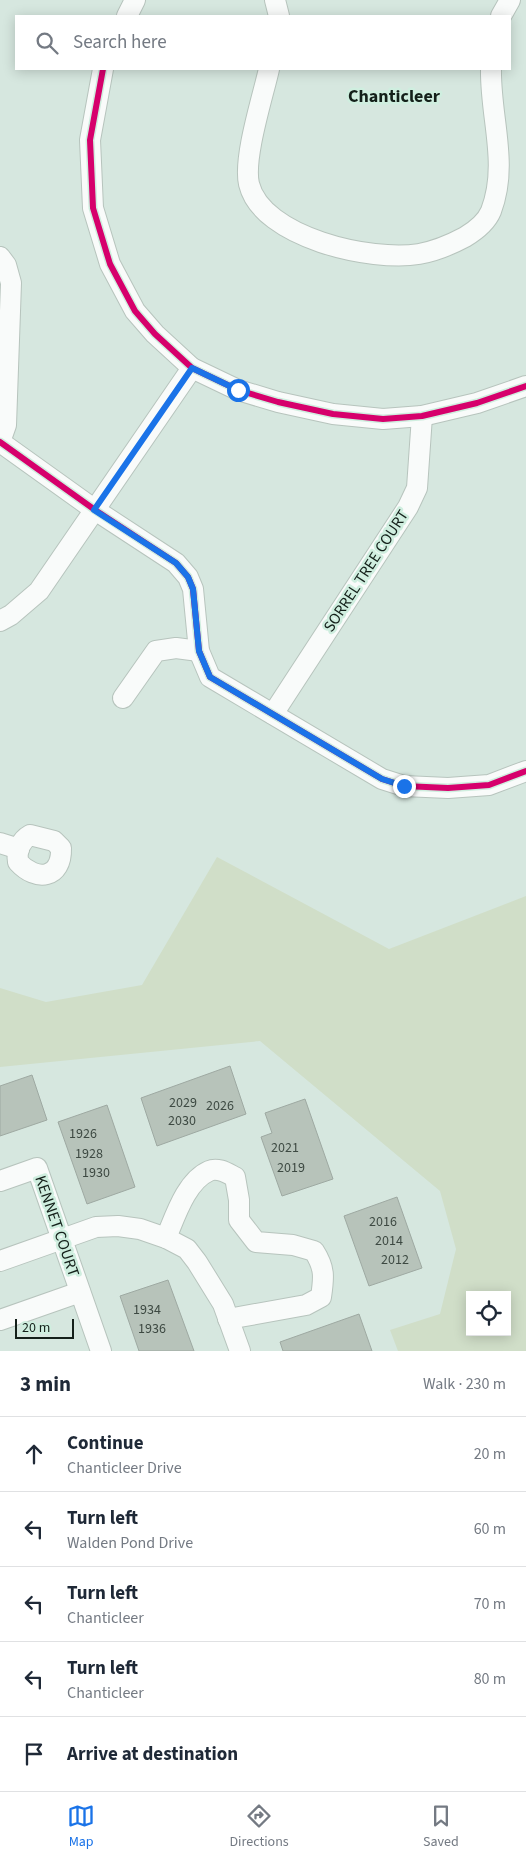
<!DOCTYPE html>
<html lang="en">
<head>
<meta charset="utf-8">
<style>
  :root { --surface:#fff; --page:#f2f2f3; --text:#1f2937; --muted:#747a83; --line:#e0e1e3; --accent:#1a73e8 }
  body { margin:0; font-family:"Source Sans 3",sans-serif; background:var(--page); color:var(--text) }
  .controls { position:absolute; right:15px; bottom:15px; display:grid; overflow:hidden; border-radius:0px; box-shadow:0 2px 12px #0003 }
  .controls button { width:45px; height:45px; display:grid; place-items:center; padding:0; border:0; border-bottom:1px solid var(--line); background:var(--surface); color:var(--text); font:25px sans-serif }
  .scale { position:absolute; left:15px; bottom:12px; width:59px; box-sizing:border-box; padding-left:5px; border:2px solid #14201a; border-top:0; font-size:14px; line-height:18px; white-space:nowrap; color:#14201a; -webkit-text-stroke:4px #cfeedf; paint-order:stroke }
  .stop { position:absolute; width:15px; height:15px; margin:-11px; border:4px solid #1a73e8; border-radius:50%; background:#fff }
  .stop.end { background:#1a73e8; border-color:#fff; box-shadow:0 1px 5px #0008 }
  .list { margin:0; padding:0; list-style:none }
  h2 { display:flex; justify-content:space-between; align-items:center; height:65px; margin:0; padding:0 20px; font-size:21px }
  h2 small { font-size:16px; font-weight:400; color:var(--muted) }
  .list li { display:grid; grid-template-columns:32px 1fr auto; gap:15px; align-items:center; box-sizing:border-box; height:75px; padding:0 20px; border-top:1px solid var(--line) }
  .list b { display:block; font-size:19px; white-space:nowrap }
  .list p { margin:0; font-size:16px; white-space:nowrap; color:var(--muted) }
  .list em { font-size:16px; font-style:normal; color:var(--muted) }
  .icon { flex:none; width:28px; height:28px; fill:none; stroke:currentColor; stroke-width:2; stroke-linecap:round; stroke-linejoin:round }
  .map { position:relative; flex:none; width:526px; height:1351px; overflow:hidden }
  .search { position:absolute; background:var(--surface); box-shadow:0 2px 12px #0003; left:15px; right:15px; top:15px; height:55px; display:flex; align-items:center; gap:12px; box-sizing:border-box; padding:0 18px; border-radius:0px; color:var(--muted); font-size:19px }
  .sheet { height:440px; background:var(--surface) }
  nav { display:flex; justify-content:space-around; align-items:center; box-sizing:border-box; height:70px; border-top:1px solid var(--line); background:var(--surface); font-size:14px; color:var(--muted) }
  nav a { display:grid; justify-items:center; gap:2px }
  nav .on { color:var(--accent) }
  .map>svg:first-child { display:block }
  .green { fill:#d0dec8; fill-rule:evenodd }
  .building { fill:#b7c3ba; stroke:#9ea9a2 }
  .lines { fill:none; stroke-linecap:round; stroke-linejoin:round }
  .minor-casing { stroke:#b7c4bd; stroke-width:22 }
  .minor { stroke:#f9fbfa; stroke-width:20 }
  .cycleway-casing { stroke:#cfeedf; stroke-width:9 }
  .cycleway { stroke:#d6006c; stroke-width:6 }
  .route { stroke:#1a73e8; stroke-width:6 }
  .labels { text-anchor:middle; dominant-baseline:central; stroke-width:5; stroke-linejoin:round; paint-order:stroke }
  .number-label { font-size:14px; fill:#3d4942 }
  .street-label { font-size:16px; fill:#14201a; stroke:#cfeedf }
  .neighbourhood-label { font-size:18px; font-weight:bold; fill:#14201a; stroke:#cfeedf }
</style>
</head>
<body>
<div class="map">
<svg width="526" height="1351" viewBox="0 0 526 1351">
  <rect width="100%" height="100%" fill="#d6e7df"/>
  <path class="green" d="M 217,857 L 389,949 L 526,896 L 526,1351 L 398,1351 L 390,1330 L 440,1314 L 456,1249 L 440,1191 L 260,1041 L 0,1067 L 0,988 L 46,1002 L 142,985 ZM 470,1295 L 507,1295 L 507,1332 L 470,1332 Z"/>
  <g class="building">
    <path d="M 230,1066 L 246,1114 L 157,1146 L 141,1098 Z"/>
    <path d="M 32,1075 L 47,1120 L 0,1136 L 0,1086 Z"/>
    <path d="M 305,1099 L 333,1179 L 282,1196 L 261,1137 L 272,1133 L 265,1113 Z"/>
    <path d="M 107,1105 L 135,1187 L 87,1204 L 58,1122 Z"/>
    <path d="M 397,1197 L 422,1268 L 369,1286 L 344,1216 Z"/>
    <path d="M 168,1280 L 194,1351 L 139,1351 L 120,1296 Z"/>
    <path d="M 359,1314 L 372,1351 L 283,1351 L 280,1342 Z"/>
  </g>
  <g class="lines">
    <defs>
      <g id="minor">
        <path d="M 275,0 L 279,16"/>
        <path d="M 127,16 L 135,0"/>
        <path d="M 501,16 L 510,0"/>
        <path d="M 103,69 L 90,140 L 93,208 L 110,264 L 135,311 L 155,334 L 192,368 L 238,390 L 278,402 L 333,414 L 383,419 L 422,416 L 477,403 L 526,386"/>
        <path d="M 269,69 C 263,96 243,158 249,184 C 262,238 372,262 419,254 C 436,251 450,245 465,237 C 475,231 486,223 491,211 C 509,164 490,117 491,69"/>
        <path d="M 0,257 L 6,265 L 11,283 L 6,425 L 0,442"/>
        <path d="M 0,442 L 95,510 L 176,563 L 188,577 L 193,589 L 199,651 L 210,677 L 382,779 L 404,786 L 448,788 L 489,785 L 526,771"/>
        <path d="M 0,621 L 11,615 L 39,591 L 192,368"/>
        <path d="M 123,698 L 156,651 L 176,648 L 199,651"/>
        <path d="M 273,714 L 408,507 L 417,488 L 422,416"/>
        <path d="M 30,835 L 54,841 L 61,848 C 62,879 36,882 18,862 C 16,851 21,840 30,835 Z"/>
        <path d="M 0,843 L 19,849"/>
        <path d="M 0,1181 L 37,1168 L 101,1351"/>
        <path d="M 166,1238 C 175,1217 186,1181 209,1171 C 218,1167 227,1173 235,1177 L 239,1200 L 239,1220 L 256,1242 L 293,1245 L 314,1251 C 325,1268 324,1277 321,1297 L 306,1305 L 228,1319"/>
        <path d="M 0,1261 L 96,1227 L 118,1226 L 140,1229 L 166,1238 L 187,1249 L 197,1262 L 223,1304 L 240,1351"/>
        <path d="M 0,1320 L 80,1292"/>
      </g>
    </defs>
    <use href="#minor" class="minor-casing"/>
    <use href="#minor" class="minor"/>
    <defs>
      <g id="cycleway">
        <path d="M 103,69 L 90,140 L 93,208 L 110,264 L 135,311 L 155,334 L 192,368 L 238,390 L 278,402 L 333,414 L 383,419 L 422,416 L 477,403 L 526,386"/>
        <path d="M 0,442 L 95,510 L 176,563 L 188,577 L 193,589 L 199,651 L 210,677 L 382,779 L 404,786 L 448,788 L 489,785 L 526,771"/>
      </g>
    </defs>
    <use href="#cycleway" class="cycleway-casing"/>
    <use href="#cycleway" class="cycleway"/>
  </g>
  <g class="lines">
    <path class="route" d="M 238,390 L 192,368 L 94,510 L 176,563 L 188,577 L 193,589 L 199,651 L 210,677 L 382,779 L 404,786"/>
  </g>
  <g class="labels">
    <g class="number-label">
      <text x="183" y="1103">2029</text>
      <text x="220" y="1106">2026</text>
      <text x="182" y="1121">2030</text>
      <text x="83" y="1134">1926</text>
      <text x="285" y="1148">2021</text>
      <text x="89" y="1154">1928</text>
      <text x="291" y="1168">2019</text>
      <text x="96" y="1173">1930</text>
      <text x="383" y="1222">2016</text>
      <text x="389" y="1241">2014</text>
      <text x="395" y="1260">2012</text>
      <text x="147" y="1310">1934</text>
      <text x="152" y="1329">1936</text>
    </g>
    <g class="street-label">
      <text transform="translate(366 571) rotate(-57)">SORREL TREE COURT</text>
      <text transform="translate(57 1226) rotate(71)">KENNET COURT</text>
    </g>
    <g class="neighbourhood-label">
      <text x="394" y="96">Chanticleer</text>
    </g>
  </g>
</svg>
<div class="controls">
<button><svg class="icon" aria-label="locate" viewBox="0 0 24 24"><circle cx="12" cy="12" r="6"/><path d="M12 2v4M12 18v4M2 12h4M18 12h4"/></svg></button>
</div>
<div class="scale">20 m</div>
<div class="stop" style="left:238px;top:390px"></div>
<div class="stop end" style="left:404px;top:786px"></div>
<div class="search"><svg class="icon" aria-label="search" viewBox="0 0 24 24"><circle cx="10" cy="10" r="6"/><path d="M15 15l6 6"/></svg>Search here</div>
</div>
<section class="sheet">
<h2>3 min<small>Walk · 230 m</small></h2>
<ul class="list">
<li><svg class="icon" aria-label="ahead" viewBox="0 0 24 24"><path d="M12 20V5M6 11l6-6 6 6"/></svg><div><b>Continue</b><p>Chanticleer Drive</p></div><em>20 m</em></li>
<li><svg class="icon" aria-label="left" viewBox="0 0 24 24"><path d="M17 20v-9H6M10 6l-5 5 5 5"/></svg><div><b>Turn left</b><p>Walden Pond Drive</p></div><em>60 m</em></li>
<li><svg class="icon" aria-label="left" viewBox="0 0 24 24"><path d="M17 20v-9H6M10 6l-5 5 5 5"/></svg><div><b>Turn left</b><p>Chanticleer</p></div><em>70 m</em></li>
<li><svg class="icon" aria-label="left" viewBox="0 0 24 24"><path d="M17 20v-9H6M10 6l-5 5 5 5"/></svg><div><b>Turn left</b><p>Chanticleer</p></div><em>80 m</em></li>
<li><svg class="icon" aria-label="arrive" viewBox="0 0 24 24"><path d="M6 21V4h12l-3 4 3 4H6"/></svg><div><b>Arrive at destination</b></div></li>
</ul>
</section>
<nav>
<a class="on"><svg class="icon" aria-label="map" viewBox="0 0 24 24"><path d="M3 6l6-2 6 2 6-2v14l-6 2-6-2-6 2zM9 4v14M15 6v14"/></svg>Map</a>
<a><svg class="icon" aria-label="directions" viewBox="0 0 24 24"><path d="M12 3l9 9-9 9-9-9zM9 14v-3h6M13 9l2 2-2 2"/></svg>Directions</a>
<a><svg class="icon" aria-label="saved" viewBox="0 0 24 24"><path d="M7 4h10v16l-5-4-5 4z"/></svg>Saved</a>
</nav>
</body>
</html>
